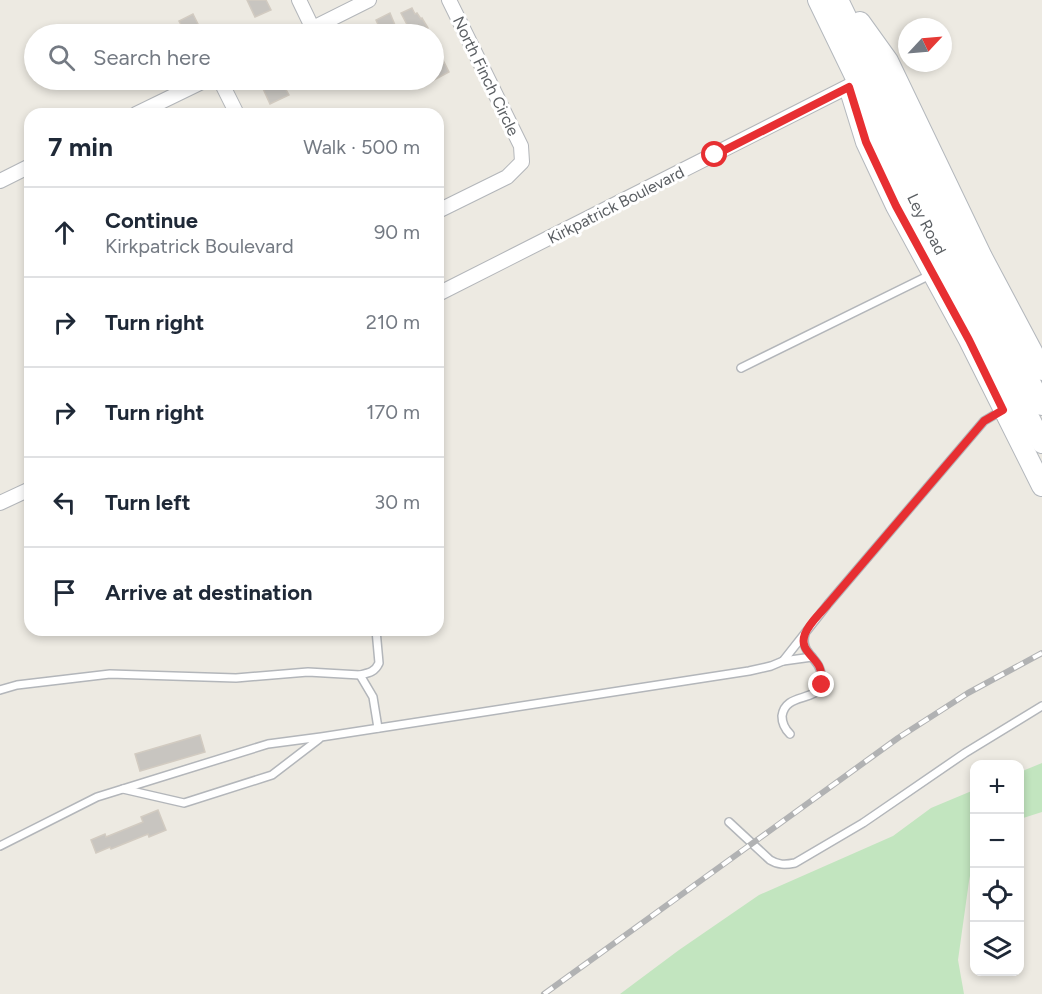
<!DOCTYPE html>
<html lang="en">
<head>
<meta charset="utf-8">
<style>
  :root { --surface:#fff; --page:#f2f2f3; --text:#1f2937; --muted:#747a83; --line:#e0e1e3 }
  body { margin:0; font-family:Figtree,sans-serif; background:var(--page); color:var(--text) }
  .controls { position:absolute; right:18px; bottom:18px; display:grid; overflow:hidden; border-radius:12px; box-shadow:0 3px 9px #0003 }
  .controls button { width:54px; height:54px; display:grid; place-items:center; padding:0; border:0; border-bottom:2px solid var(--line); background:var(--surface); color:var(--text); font:30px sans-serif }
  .compass { position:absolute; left:898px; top:18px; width:54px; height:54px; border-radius:50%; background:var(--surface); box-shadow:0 3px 9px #0003; rotate:64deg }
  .stop { position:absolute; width:18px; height:18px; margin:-14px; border:4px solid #e72f32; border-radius:50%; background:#fff }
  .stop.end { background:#e72f32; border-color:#fff; box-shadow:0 2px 6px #0008 }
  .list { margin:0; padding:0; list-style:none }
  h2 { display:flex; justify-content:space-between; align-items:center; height:78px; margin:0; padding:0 24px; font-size:26px }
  h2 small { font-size:20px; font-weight:400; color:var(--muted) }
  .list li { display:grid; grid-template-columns:39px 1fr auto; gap:18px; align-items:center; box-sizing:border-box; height:90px; padding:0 24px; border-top:2px solid var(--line) }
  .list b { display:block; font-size:22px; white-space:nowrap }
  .list p { margin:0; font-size:20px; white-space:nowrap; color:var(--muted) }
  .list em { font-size:20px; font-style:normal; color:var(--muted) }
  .icon { flex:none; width:33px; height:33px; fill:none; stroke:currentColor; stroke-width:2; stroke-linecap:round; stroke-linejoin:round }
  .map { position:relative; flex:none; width:1042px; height:994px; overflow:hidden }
  .search { position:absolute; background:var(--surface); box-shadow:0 3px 9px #0003; left:24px; top:24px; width:420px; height:66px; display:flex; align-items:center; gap:15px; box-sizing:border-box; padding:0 21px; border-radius:33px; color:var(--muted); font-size:22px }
  .panel { position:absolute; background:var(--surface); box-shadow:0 3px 9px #0003; left:24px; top:108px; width:420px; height:528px; border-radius:18px }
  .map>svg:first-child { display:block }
  .green { fill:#c2e5bf }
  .building { fill:#c8c5c0; stroke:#d2cbc1; stroke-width:1.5 }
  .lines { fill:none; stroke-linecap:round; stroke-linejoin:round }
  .lane-casing { stroke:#b3b6ba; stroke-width:10 }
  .street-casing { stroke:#b3b6ba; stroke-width:16 }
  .secondary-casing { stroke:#b4b8bd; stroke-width:22 }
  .lane { stroke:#fff; stroke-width:7 }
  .street { stroke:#fff; stroke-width:14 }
  .secondary { stroke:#fff; stroke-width:20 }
  .rail-casing { stroke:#b1b2b3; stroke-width:6 }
  .rail { stroke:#fff; stroke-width:4; stroke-dasharray:11; stroke-linecap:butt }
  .route { stroke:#e72f32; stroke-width:8 }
  .labels { text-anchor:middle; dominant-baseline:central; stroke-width:6; stroke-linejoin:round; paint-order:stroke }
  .street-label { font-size:16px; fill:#5b5f63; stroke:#fff }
</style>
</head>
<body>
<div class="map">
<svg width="1042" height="994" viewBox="0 0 1042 994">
  <rect width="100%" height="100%" fill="#edeae2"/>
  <g class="green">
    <path d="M 1042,763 L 1042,812 L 1020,819 L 1020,772 Z"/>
    <path d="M 974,790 L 974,856 L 969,881 L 958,960 L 964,994 L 620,994 L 679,950 L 759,895 L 893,836 L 931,808 Z"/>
  </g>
  <g class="building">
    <path d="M 247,0 L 266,0 L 271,10 L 255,17 Z"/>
    <path d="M 412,8 L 415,14 L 417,13 L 421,19 L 422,18 L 428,28 L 416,34 L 412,34 L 401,13 Z"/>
    <path d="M 390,13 L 395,25 L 381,31 L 376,20 Z"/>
    <path d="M 193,14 L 203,34 L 186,34 L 179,21 Z"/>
    <path d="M 434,42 L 449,72 L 434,80 Z"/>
    <path d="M 264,80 L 276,80 L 280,88 L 284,86 L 289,95 L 270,104 L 260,82 Z"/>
    <path d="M 200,735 L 205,752 L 140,771 L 135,754 Z"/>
    <path d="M 158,810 L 166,830 L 149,837 L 148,834 L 111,849 L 110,847 L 96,853 L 91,840 L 105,834 L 106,837 L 143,822 L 141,817 Z"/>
  </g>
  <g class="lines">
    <defs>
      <g id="lane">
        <path d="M 741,368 L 930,275"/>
        <path d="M 376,630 L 379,663 C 375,672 369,673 360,675 L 373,697 L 378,728"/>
        <path d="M 783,661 L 812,657"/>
        <path d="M 0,690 L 17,685 L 110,674 L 236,678 L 308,672 L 360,675"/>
        <path d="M 790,734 C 785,729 782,723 782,716 C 785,693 814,702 822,685 C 822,679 822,671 818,665 C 811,654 801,649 805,634"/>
        <path d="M 123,789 L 184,803 L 272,775 L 319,739"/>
        <path d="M 729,822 L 770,860 C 778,865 785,865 795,863 L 863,823 L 965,753 L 1042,706"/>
        <path d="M 0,846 L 97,797 L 268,744 L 321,737 L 749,671 L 771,666 L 783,661 L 828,604 L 984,421 L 1001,411"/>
      </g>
      <g id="street">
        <path d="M 299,0 L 313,29"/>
        <path d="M 301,34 L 369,0"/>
        <path d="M 220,80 L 237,114"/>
        <path d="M 136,114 L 206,80"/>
        <path d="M 0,181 L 30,166"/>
        <path d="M 438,211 L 507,177 L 522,162 L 521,146 L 449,0"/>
        <path d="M 438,294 L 857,82"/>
        <path d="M 0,503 L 30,489"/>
      </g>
      <g id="secondary">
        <path id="s1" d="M 818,0 L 925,221 L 1012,384 L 1042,443"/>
        <path d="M 838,0 L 941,212 L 1042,405"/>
        <path d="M 860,22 L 888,61 L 982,257 L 1042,370"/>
        <path d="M 850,90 L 866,142 L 896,206 L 969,340 L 1042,486"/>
      </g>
    </defs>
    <use href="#lane" class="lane-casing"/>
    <use href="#street" class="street-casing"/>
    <use href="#secondary" class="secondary-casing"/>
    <use href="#lane" class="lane"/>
    <use href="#street" class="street"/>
    <use href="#secondary" class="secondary"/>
    <defs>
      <path id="rail" d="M 544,994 L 898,738 L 968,693 L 1042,653"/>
    </defs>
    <use href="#rail" class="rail-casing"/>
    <use href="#rail" class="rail"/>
  </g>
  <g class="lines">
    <path class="route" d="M 715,155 L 849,87 L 866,142 L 896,206 L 969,340 L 1003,410 L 984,421 L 828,604 C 821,613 809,623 805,634 C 799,649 813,655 819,666 C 822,672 822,679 822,685"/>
  </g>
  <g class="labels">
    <g class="street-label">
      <text transform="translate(486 76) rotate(64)">North Finch Circle</text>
      <text transform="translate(616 205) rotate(-27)">Kirkpatrick Boulevard</text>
      <text stroke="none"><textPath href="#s1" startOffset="249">Ley Road</textPath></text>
    </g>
  </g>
</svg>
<div class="controls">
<button>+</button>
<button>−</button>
<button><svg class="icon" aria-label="locate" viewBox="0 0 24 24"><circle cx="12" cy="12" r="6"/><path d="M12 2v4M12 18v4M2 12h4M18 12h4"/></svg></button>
<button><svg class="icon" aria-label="layers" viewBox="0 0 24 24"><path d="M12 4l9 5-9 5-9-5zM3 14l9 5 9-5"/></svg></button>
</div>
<svg class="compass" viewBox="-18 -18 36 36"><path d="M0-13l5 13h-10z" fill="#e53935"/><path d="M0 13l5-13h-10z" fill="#747a83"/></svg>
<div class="stop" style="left:715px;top:155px"></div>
<div class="stop end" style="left:822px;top:685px"></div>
<div class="search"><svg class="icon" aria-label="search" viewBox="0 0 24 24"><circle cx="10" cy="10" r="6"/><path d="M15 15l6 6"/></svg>Search here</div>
<section class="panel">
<h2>7 min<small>Walk · 500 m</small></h2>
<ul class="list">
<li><svg class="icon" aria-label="ahead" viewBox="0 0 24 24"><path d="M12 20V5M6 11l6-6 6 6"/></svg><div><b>Continue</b><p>Kirkpatrick Boulevard</p></div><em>90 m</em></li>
<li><svg class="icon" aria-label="right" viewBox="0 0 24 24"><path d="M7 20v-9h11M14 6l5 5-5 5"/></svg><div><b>Turn right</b></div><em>210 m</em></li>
<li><svg class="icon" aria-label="right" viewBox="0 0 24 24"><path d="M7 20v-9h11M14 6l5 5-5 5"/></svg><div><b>Turn right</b></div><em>170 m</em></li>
<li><svg class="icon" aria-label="left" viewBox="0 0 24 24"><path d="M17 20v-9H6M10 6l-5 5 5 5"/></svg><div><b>Turn left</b></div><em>30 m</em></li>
<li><svg class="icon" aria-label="arrive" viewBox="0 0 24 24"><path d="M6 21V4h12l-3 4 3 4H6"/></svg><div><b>Arrive at destination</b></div></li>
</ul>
</section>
</div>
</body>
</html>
